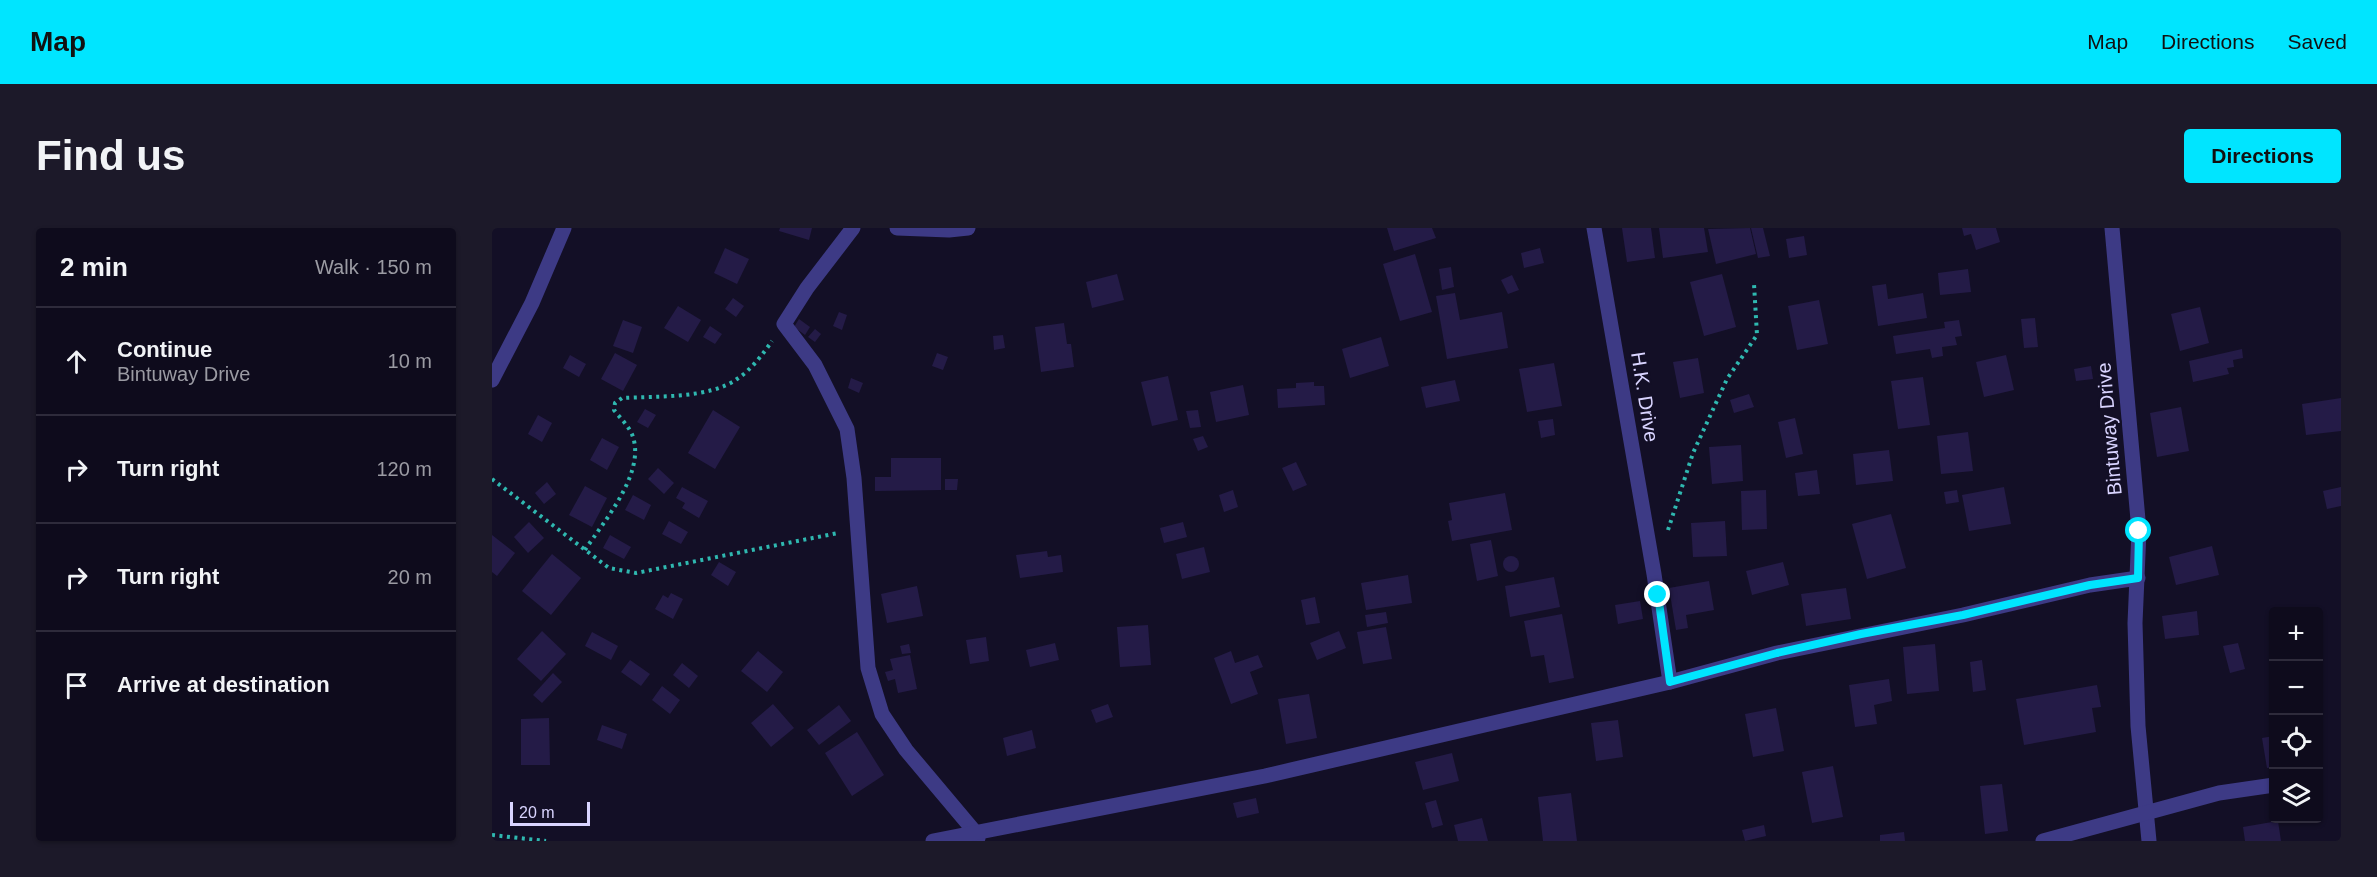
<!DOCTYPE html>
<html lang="en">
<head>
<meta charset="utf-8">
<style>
  :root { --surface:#0e0b1c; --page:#1c1929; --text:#f1f3f6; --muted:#9b9ba3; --line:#2e2b3b; --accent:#00e5ff }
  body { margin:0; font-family:Arial,sans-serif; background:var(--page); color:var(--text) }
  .controls { position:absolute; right:18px; bottom:18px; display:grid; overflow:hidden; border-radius:6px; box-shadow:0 2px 4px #0004 }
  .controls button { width:54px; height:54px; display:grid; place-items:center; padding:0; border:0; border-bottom:2px solid var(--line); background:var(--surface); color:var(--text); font:30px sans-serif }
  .scale { position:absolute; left:18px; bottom:15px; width:80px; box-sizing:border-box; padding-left:6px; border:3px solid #d9d4ff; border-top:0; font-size:16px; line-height:21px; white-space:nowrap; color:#d9d4ff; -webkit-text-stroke:4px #130f26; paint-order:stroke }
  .stop { position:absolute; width:18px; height:18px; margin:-14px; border:4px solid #00e5ff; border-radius:50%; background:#fff }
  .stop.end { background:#00e5ff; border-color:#fff; box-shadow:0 2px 6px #0008 }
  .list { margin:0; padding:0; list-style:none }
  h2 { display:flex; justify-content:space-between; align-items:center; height:78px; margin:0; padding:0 24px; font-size:26px }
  h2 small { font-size:20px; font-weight:400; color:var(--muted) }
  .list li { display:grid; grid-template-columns:39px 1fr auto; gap:18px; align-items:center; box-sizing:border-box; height:108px; padding:0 24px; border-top:2px solid var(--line) }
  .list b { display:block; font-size:22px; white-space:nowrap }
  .list p { margin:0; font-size:20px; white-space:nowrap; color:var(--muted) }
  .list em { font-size:20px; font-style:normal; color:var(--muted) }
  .icon { flex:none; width:33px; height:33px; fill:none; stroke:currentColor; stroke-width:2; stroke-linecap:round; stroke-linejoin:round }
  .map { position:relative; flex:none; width:1849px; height:613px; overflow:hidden; border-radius:6px }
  header { display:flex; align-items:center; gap:36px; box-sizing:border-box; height:84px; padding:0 30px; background:var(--accent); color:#111 }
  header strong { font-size:28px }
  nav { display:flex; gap:33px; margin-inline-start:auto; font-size:21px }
  .intro { display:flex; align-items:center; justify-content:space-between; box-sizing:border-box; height:144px; padding:0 36px }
  h1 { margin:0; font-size:42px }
  .button { padding:15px 27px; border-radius:6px; background:var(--accent); color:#111; font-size:21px; font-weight:700 }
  main { display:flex; gap:36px; padding:0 36px }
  aside { flex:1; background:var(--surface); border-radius:6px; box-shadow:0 2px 4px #0004 }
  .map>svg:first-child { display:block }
  .building { fill:#241b47 }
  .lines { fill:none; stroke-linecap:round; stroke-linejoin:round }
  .path { stroke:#2fb8b0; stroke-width:4; stroke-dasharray:3 4.5; stroke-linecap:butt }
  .minor { stroke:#3d3a85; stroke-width:15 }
  .route { stroke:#00e5ff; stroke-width:8 }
  .labels { text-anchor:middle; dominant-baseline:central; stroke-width:4.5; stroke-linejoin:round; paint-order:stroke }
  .street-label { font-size:20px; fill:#d9d4ff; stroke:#130f26 }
</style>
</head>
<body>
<header>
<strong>Map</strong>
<nav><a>Map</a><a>Directions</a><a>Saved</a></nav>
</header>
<div class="intro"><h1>Find us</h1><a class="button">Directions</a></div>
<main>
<aside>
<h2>2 min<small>Walk · 150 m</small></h2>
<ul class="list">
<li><svg class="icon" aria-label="ahead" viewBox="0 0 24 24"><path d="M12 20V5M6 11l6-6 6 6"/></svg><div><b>Continue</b><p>Bintuway Drive</p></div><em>10 m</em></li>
<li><svg class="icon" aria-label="right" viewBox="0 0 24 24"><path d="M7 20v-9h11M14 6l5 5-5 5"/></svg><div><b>Turn right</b></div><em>120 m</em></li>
<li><svg class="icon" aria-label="right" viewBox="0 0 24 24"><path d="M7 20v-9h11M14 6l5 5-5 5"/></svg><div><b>Turn right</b></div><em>20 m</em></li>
<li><svg class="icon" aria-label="arrive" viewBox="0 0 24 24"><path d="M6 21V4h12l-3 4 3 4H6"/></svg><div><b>Arrive at destination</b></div></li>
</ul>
</aside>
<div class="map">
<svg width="1849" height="613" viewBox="0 0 1849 613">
  <rect width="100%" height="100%" fill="#130f26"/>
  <g class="building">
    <path d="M 288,0 L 320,0 L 317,12 L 287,3 Z"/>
    <path d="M 895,0 L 940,0 L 944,10 L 902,23 Z"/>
    <path d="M 1130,0 L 1159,0 L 1163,30 L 1135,34 Z"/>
    <path d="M 1167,0 L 1212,0 L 1216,24 L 1171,30 Z"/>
    <path d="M 1258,0 L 1264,26 L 1224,36 L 1216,1 Z"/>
    <path d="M 1259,0 L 1271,0 L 1278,28 L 1266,30 Z"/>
    <path d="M 1470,0 L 1504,0 L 1508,14 L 1484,22 L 1479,6 L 1472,8 Z"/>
    <path d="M 1312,8 L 1315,27 L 1297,30 L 1294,11 Z"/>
    <path d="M 233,20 L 257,31 L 245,56 L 222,45 Z"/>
    <path d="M 1048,20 L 1052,35 L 1032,40 L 1029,25 Z"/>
    <path d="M 923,26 L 940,84 L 908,93 L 891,36 Z"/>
    <path d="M 959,39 L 962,59 L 950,62 L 947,41 Z"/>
    <path d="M 1476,41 L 1479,64 L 1448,67 L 1446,45 Z"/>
    <path d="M 625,46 L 632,72 L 600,80 L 594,54 Z"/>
    <path d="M 1230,46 L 1244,99 L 1212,108 L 1198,54 Z"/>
    <path d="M 1020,47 L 1027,62 L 1016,66 L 1009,52 Z"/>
    <path d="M 1394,56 L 1396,71 L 1431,65 L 1435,90 L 1386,98 L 1380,58 Z"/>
    <path d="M 963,65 L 968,92 L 1010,84 L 1016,120 L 955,131 L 944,68 Z"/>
    <path d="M 241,70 L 252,78 L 244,89 L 233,81 Z"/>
    <path d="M 1327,72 L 1336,116 L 1305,122 L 1296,78 Z"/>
    <path d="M 186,78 L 209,92 L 196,114 L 172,100 Z"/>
    <path d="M 1708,79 L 1717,115 L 1688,123 L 1679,86 Z"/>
    <path d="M 347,84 L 355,87 L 350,102 L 341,98 Z"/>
    <path d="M 1543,90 L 1546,119 L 1532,120 L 1529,91 Z"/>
    <path d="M 307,91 L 318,99 L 313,107 L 302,99 Z"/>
    <path d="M 131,92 L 150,99 L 141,125 L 121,118 Z"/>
    <path d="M 1467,92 L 1470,108 L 1463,109 L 1465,117 L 1450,119 L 1451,128 L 1440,130 L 1438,121 L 1404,126 L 1401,108 L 1453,100 L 1452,94 Z"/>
    <path d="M 572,95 L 575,116 L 579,116 L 582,139 L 549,144 L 543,99 Z"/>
    <path d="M 218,98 L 230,106 L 223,116 L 211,109 Z"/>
    <path d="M 323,101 L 329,106 L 323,114 L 316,109 Z"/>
    <path d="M 511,107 L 513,120 L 502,122 L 501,108 Z"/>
    <path d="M 889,109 L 897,138 L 858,150 L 850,121 Z"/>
    <path d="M 1750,121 L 1751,130 L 1741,132 L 1742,139 L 1735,140 L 1737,146 L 1701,154 L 1697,133 Z"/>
    <path d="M 123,125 L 145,137 L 131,163 L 109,151 Z"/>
    <path d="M 445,125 L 456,129 L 451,142 L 440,138 Z"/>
    <path d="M 78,127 L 94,136 L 87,149 L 71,140 Z"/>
    <path d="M 1514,127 L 1522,162 L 1492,169 L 1484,134 Z"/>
    <path d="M 1206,130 L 1212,165 L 1188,170 L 1181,134 Z"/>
    <path d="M 1062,135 L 1070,178 L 1035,184 L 1027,141 Z"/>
    <path d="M 1599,138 L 1601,151 L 1584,153 L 1582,141 Z"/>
    <path d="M 676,148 L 686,192 L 660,198 L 649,154 Z"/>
    <path d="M 1431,149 L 1438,197 L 1406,201 L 1399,153 Z"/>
    <path d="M 359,150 L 371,155 L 367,165 L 356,160 Z"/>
    <path d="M 963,152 L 968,173 L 934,180 L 929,159 Z"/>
    <path d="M 822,154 L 822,158 L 832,158 L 833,177 L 786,180 L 785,161 L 804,160 L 804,155 Z"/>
    <path d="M 751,157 L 757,187 L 724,194 L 718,164 Z"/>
    <path d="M 1257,166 L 1262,179 L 1242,185 L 1238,172 Z"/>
    <path d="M 1849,170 L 1849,203 L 1814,207 L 1810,176 Z"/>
    <path d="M 1689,179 L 1697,223 L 1665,229 L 1658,185 Z"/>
    <path d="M 153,181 L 164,187 L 156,200 L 145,194 Z"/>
    <path d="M 221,182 L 248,199 L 223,241 L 196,225 Z"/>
    <path d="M 706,182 L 709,199 L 698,200 L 694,183 Z"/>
    <path d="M 46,187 L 60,195 L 50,214 L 36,206 Z"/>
    <path d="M 1303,190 L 1311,226 L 1294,230 L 1286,194 Z"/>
    <path d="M 1061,191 L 1063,207 L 1049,210 L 1046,193 Z"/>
    <path d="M 1476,204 L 1481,243 L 1449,246 L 1445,208 Z"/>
    <path d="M 711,208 L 716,219 L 706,223 L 701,211 Z"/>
    <path d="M 110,210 L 127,219 L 115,242 L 98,232 Z"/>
    <path d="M 1249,217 L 1251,253 L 1220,256 L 1217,219 Z"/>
    <path d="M 1397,222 L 1401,253 L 1364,257 L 1361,226 Z"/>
    <path d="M 399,230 L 449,230 L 449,262 L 383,263 L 383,249 L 399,249 Z"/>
    <path d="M 804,234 L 815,257 L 801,263 L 790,240 Z"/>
    <path d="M 166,240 L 182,255 L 172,266 L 156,251 Z"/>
    <path d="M 1325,242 L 1328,266 L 1306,268 L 1303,245 Z"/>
    <path d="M 453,251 L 466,251 L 465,262 L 453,262 Z"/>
    <path d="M 55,254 L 64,266 L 52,276 L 43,265 Z"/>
    <path d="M 93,258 L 115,270 L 100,299 L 77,287 Z"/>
    <path d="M 190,259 L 216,273 L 207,290 L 190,280 L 193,275 L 184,270 Z"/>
    <path d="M 1512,259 L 1519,296 L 1477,303 L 1470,267 Z"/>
    <path d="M 1849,259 L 1849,278 L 1835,281 L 1831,263 Z"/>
    <path d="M 741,262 L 746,279 L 732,284 L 727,267 Z"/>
    <path d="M 1274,262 L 1275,301 L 1250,302 L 1249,263 Z"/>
    <path d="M 1465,262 L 1467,274 L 1454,276 L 1452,264 Z"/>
    <path d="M 1013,265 L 1020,302 L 960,313 L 956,293 L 960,292 L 957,275 Z"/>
    <path d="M 141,267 L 159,277 L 152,292 L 133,282 Z"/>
    <path d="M 1399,286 L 1414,340 L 1375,351 L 1360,296 Z"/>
    <path d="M 177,293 L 196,304 L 189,316 L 170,306 Z"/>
    <path d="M 1233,293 L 1235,328 L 1201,329 L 1199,295 Z"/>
    <path d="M 37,294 L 52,310 L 36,325 L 22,309 Z"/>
    <path d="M 691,294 L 695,309 L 672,315 L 668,300 Z"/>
    <path d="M 0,307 L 23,325 L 5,348 L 0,344 Z"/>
    <path d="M 118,307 L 139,319 L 132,331 L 111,320 Z"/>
    <path d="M 999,312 L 1006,348 L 985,353 L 978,316 Z"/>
    <path d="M 1720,318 L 1727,347 L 1684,357 L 1677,329 Z"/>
    <path d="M 712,319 L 718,344 L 690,351 L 684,326 Z"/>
    <path d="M 555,323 L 556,329 L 569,327 L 571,344 L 528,350 L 524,327 Z"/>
    <path d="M 60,326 L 89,350 L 59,387 L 30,363 Z"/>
    <circle cx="1019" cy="336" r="8"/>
    <path d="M 227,334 L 244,344 L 236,358 L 219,347 Z"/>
    <path d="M 1291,334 L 1297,357 L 1260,367 L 1254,343 Z"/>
    <path d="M 916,347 L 920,375 L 874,382 L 869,355 Z"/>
    <path d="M 1062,349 L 1068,379 L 1018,389 L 1013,358 Z"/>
    <path d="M 1217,353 L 1222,382 L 1194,387 L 1196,400 L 1184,402 L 1177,360 Z"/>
    <path d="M 425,358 L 431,388 L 395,395 L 389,366 Z"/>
    <path d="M 1354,360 L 1359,391 L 1314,398 L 1309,366 Z"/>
    <path d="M 179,365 L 191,371 L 181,391 L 163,381 L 171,367 L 176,370 Z"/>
    <path d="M 823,369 L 828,395 L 814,397 L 809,372 Z"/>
    <path d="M 1148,373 L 1151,391 L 1126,396 L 1123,377 Z"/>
    <path d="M 1705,383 L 1707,407 L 1673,411 L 1670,388 Z"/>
    <path d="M 894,384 L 896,395 L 875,399 L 873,387 Z"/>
    <path d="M 1070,386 L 1082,450 L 1057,455 L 1052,427 L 1039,429 L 1032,393 Z"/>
    <path d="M 656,397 L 659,437 L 628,439 L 625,399 Z"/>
    <path d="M 894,399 L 900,431 L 871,436 L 865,404 Z"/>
    <path d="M 50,403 L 74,426 L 49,453 L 25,431 Z"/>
    <path d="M 847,403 L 854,420 L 825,432 L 818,415 Z"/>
    <path d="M 100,404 L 126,418 L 119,432 L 93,418 Z"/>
    <path d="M 494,409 L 497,433 L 478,436 L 474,412 Z"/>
    <path d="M 563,415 L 567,432 L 538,439 L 534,422 Z"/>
    <path d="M 1746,415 L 1753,441 L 1738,445 L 1731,418 Z"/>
    <path d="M 417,416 L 419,425 L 410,426 L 408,418 Z"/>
    <path d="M 1443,416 L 1447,463 L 1415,466 L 1411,419 Z"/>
    <path d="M 266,423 L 291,444 L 275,464 L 249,443 Z"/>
    <path d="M 739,423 L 743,435 L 766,427 L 771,439 L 758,444 L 766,466 L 739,476 L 722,430 Z"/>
    <path d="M 418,427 L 425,461 L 406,465 L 403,451 L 396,453 L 393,444 L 401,442 L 398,431 Z"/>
    <path d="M 138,432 L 158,446 L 149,458 L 129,444 Z"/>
    <path d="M 1490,432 L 1494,462 L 1481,464 L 1478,434 Z"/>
    <path d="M 190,435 L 206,448 L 197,460 L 181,447 Z"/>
    <path d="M 61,445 L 70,454 L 50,475 L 41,467 Z"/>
    <path d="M 1397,451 L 1400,473 L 1382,477 L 1385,496 L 1363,499 L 1357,457 Z"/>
    <path d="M 1605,457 L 1609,479 L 1600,480 L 1604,504 L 1532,517 L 1524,471 Z"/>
    <path d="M 170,458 L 188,472 L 178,486 L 160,472 Z"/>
    <path d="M 817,466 L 825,510 L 794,516 L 786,471 Z"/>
    <path d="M 281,476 L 302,500 L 279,519 L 259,495 Z"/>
    <path d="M 616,476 L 621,489 L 604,495 L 599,482 Z"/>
    <path d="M 347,477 L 359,493 L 327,517 L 315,502 Z"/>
    <path d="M 1284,480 L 1292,523 L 1261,529 L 1253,486 Z"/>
    <path d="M 57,490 L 58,537 L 29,537 L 29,491 Z"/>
    <path d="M 1126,492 L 1131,529 L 1104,533 L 1099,495 Z"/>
    <path d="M 110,497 L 135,506 L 130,521 L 105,512 Z"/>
    <path d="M 540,502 L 544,520 L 515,528 L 511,510 Z"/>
    <path d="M 365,504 L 392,547 L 360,568 L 333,525 Z"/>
    <path d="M 1782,508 L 1782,539 L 1775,540 L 1770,510 Z"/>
    <path d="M 960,525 L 967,553 L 931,562 L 923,534 Z"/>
    <path d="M 1341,538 L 1351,589 L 1320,595 L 1310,544 Z"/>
    <path d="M 1510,556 L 1516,603 L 1493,606 L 1488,558 Z"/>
    <path d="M 1079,565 L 1085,613 L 1051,613 L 1046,569 Z"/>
    <path d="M 764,570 L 767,585 L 745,590 L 741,575 Z"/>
    <path d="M 944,572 L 951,597 L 940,600 L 933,575 Z"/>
    <path d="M 990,590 L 996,613 L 966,613 L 962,597 Z"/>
    <path d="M 1786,593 L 1789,613 L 1753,613 L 1751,599 Z"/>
    <path d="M 1272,597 L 1274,608 L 1253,613 L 1250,602 Z"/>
    <path d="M 1412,604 L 1413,613 L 1388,613 L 1388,607 Z"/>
  </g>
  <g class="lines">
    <g class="path">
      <path d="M 0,251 L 117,340 L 144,345 L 346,305"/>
      <path d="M 1176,302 L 1201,225 L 1235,151 L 1265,107 L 1262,56"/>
      <path d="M 93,322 C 112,293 153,246 141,209 C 138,199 128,190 122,182 L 123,175 L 130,170 C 164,168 217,171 245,151 C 259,142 271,126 280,113"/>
      <path d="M 0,607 L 54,613"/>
    </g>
    <g class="minor">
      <path d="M 361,0 L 315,60 L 292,96 L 323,137 L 355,201 L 362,250 L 376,440 L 390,486 L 414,522 L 483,604 L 486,610"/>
      <path d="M 405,0 L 457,2 L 476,0"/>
      <path d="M 1102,0 L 1162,346 L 1178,454"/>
      <path d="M 1620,0 L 1647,303 L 1643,395 L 1646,498 L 1657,613"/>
      <path d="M 0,152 L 40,75 L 72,0"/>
      <path d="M 441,613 L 773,548 L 1178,454 L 1285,425 L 1471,387 L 1598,357 L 1646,350"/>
      <path d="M 1551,613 L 1727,565 L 1782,557"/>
    </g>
  </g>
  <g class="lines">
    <path class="route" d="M 1166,367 L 1178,454 L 1285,425 L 1369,406 L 1471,387 L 1598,357 L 1646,350 L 1647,303"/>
  </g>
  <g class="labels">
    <g class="street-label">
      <text transform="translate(1153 169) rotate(81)">H.K. Drive</text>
      <text transform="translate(1617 201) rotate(-95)">Bintuway Drive</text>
    </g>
  </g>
</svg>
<div class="controls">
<button>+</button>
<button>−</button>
<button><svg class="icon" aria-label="locate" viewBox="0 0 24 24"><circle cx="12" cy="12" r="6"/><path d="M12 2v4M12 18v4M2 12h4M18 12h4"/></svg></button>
<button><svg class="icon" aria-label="layers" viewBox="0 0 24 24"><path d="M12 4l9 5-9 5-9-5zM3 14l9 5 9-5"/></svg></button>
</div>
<div class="scale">20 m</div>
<div class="stop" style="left:1647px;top:303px"></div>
<div class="stop end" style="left:1166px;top:367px"></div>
</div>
</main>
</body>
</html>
